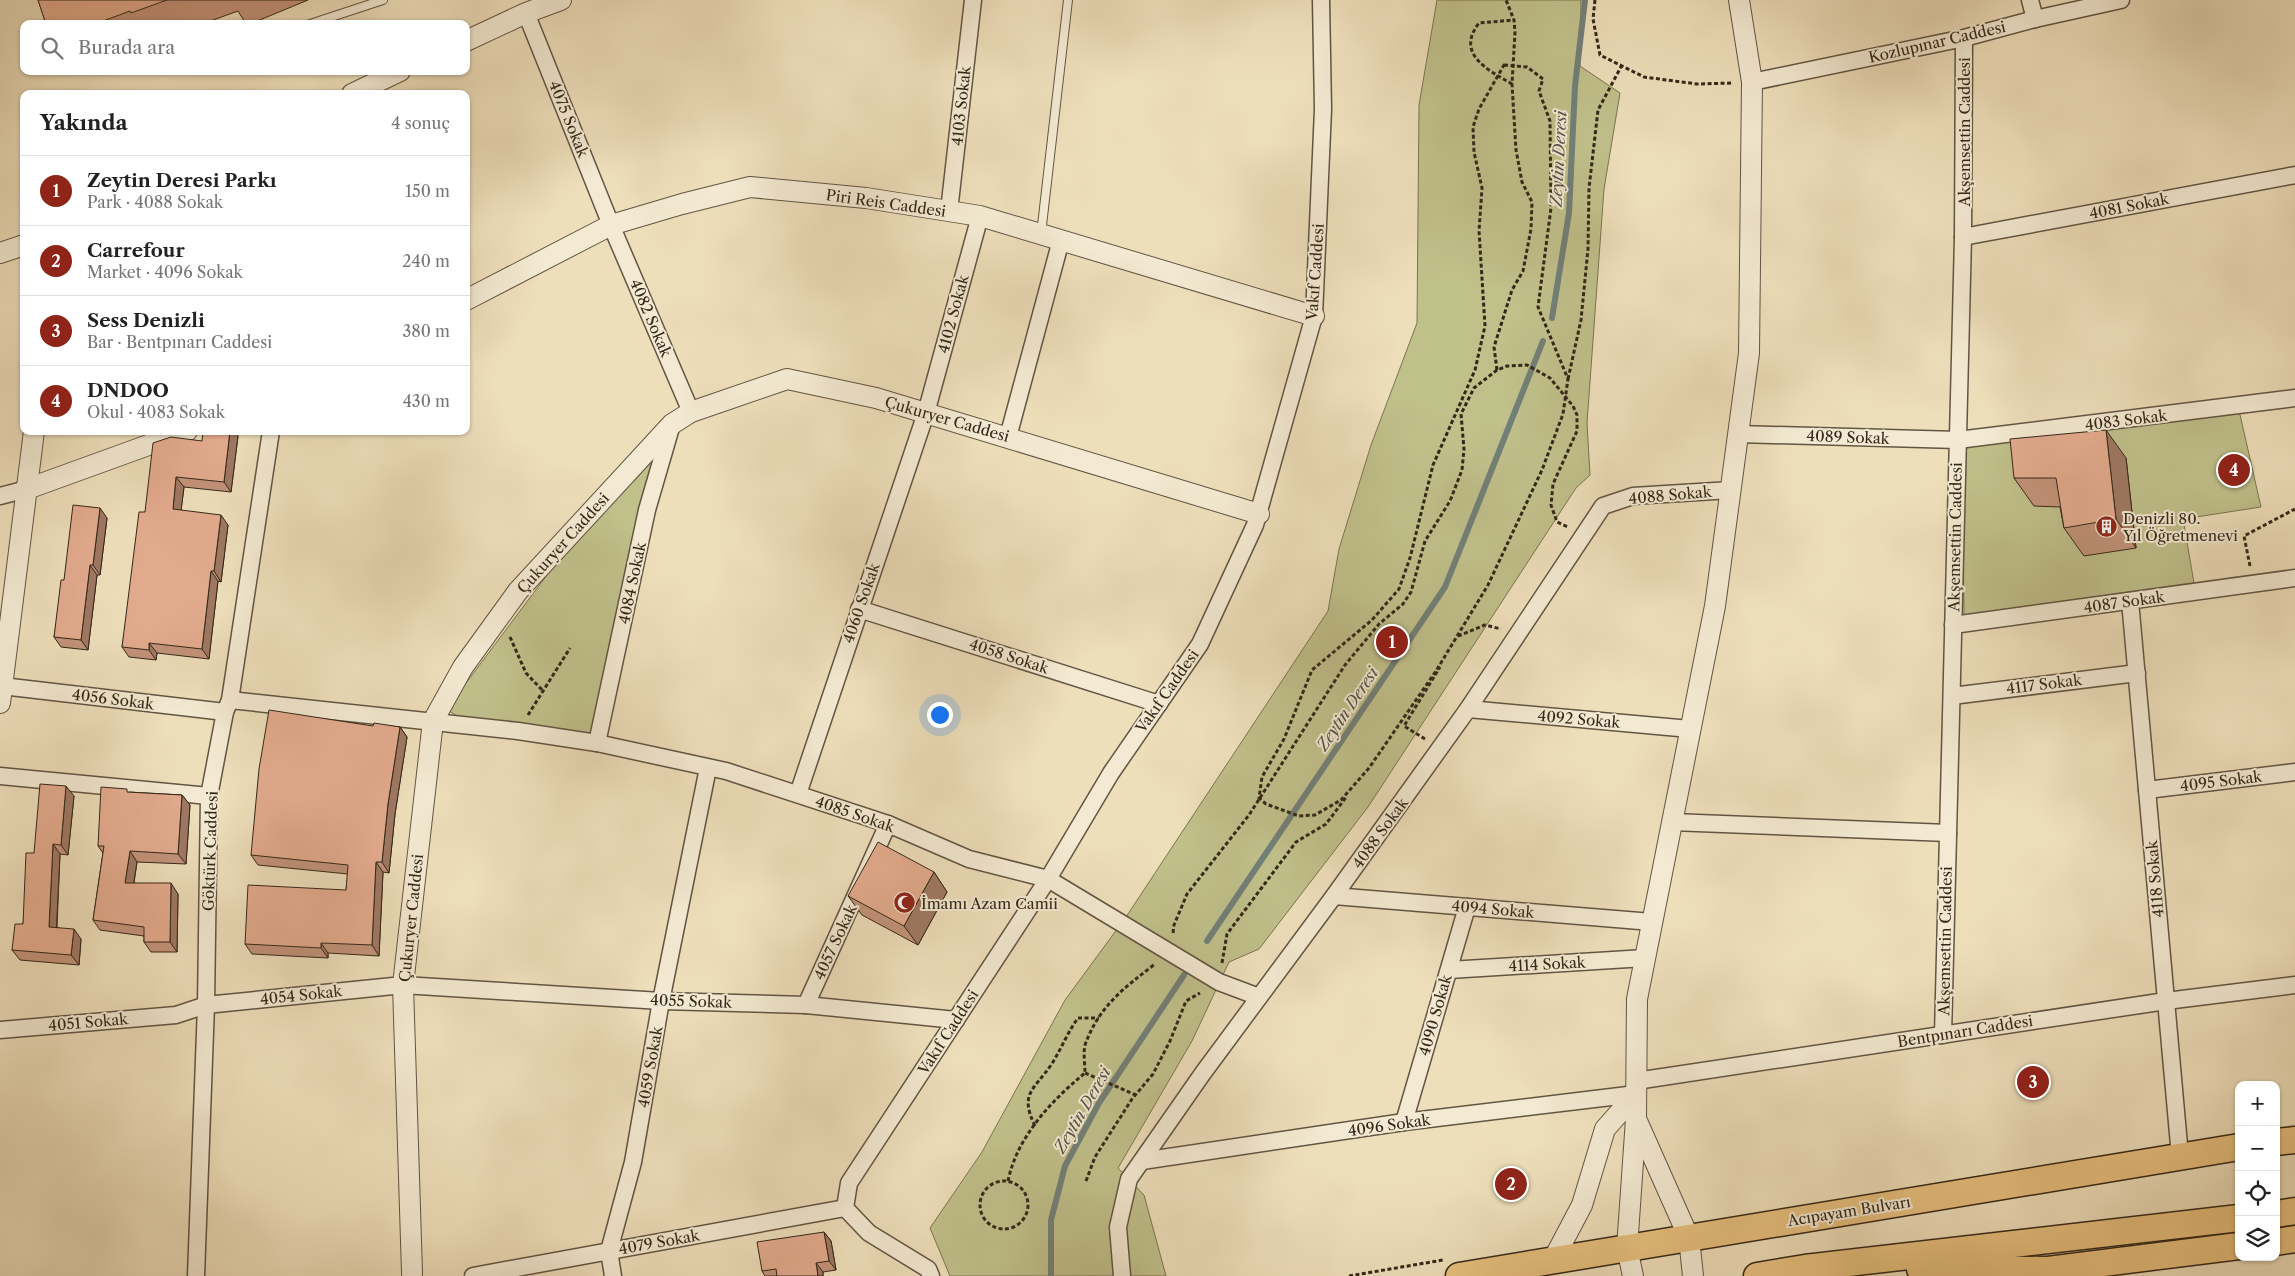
<!DOCTYPE html>
<html lang="tr">
<head>
<meta charset="utf-8">
<style>
  :root { --surface:#fff; --page:#f6f6f6; --text:#222; --muted:#767676; --line:#e0e0e0; --accent:#8f2418 }
  body { margin:0; font-family:"Libre Caslon Text",serif; background:var(--page); color:var(--text) }
  .controls { position:absolute; right:15px; bottom:15px; display:grid; overflow:hidden; border-radius:10px; box-shadow:0 1px 4px #0004 }
  .controls button { width:45px; height:45px; display:grid; place-items:center; padding:0; border:0; border-bottom:1px solid var(--line); background:var(--surface); color:var(--text); font:25px sans-serif }
  .you { position:absolute; left:939px; top:714px; width:18px; height:18px; margin:-12px; border:4px solid #fff; border-radius:50%; background:#1a73e8; box-shadow:0 0 0 8px #1a73e833 }
  .badge { display:grid; place-items:center; width:32px; height:32px; border-radius:50%; background:var(--accent); color:#fff; font-size:16px; font-weight:700 }
  .pin { position:absolute; translate:-50% -50%; border:2px solid #fff; box-shadow:0 1px 5px #0006 }
  .list { margin:0; padding:0; list-style:none }
  h2 { display:flex; justify-content:space-between; align-items:center; height:65px; margin:0; padding:0 20px; font-size:21px }
  h2 small { font-size:16px; font-weight:400; color:var(--muted) }
  .list li { display:grid; grid-template-columns:32px 1fr auto; gap:15px; align-items:center; box-sizing:border-box; height:70px; padding:0 20px; border-top:1px solid var(--line) }
  .list b { display:block; font-size:19px; white-space:nowrap }
  .list p { margin:0; font-size:16px; white-space:nowrap; color:var(--muted) }
  .list em { font-size:16px; font-style:normal; color:var(--muted) }
  .icon { flex:none; width:28px; height:28px; fill:none; stroke:currentColor; stroke-width:2; stroke-linecap:round; stroke-linejoin:round }
  .map { position:relative; flex:none; width:2295px; height:1276px; overflow:hidden }
  .search { position:absolute; background:var(--surface); box-shadow:0 1px 4px #0004; left:20px; top:20px; width:450px; height:55px; display:flex; align-items:center; gap:12px; box-sizing:border-box; padding:0 18px; border-radius:10px; color:var(--muted); font-size:19px }
  .panel { position:absolute; background:var(--surface); box-shadow:0 1px 4px #0004; left:20px; top:90px; width:450px; height:345px; border-radius:10px }
  .map>svg:first-child { display:block }
  .green { fill:#c0c08b; stroke:#7a7452 }
  .lines { fill:none; stroke-linecap:round; stroke-linejoin:round }
  .stream { stroke:#728078; stroke-width:6 }
  .service-casing { stroke:#625542; stroke-width:10 }
  .minor-casing { stroke:#625542; stroke-width:19 }
  .tertiary-casing { stroke:#625542; stroke-width:22 }
  .primary-casing { stroke:#342719; stroke-width:29 }
  .path { stroke:#342719; stroke-width:3; stroke-dasharray:4 2.5; stroke-linecap:butt }
  .service { stroke:#f4ead3; stroke-width:8 }
  .minor { stroke:#f4ead3; stroke-width:16 }
  .tertiary { stroke:#f4ead3; stroke-width:20 }
  .primary { stroke:#e7c07e; stroke-width:26 }
  .wall { fill:#c3937a; stroke:#342719 }
  .shaded-wall { fill:#9f7863; stroke:#342719 }
  .building { fill:#e3ab8e; stroke:#342719 }
  .labels { text-anchor:middle; dominant-baseline:central; stroke-width:4; stroke-linejoin:round; paint-order:stroke }
  .street-label { font-size:15px; fill:#342719; stroke:#f4ead3 }
  .poi-label { font-size:15px; fill:#342719; stroke:#f4ead3; text-anchor:start }
  .water-label { font-size:16px; font-style:italic; fill:#535348; stroke:#f4ead3 }
</style>
</head>
<body>
<div class="map">
<svg width="2295" height="1276" viewBox="0 0 2295 1276">
  <rect width="100%" height="100%" fill="#eedfbb"/>
  <filter id="stains"><feTurbulence type="fractalNoise" baseFrequency=".004" numOctaves="4"/><feColorMatrix values="0 0 0 0 .2 0 0 0 0 .09 0 0 0 0 .02 0 0 0 .5 -.17"/></filter>
  <radialGradient id="worn" r=".72"><stop offset=".6" stop-color="#630" stop-opacity="0"/><stop offset="1" stop-color="#630" stop-opacity=".3"/></radialGradient>
  <g class="green">
    <path d="M 1437,0 L 1581,0 L 1580,66 L 1620,93 L 1604,189 L 1587,423 L 1590,475 L 1576,488 L 1368,807 L 1259,949 L 1229,962 L 1192,1041 L 1118,1168 L 1144,1195 L 1166,1276 L 950,1276 L 930,1228 L 982,1152 L 1065,1000 L 1126,917 L 1328,611 L 1339,549 L 1371,445 L 1417,323 L 1419,105 Z"/>
    <path d="M 2238,406 L 2261,507 L 2183,519 L 2194,583 L 1964,615 L 1962,446 Z"/>
    <path d="M 657,456 L 590,736 L 457,716 L 449,711 L 451,703 L 550,571 Z"/>
  </g>
  <g class="lines">
    <g class="stream">
      <path d="M 1552,318 L 1569,213 L 1575,86 L 1585,0"/>
      <path d="M 1207,941 L 1445,587 L 1543,341"/>
      <path d="M 1051,1276 L 1051,1220 L 1065,1166 L 1099,1103 L 1184,975"/>
    </g>
    <defs>
      <g id="service">
        <path d="M 310,24 L 383,0"/>
        <path d="M 1041,234 L 1068,0"/>
      </g>
      <g id="minor">
        <path d="M 2030,0 L 2035,19"/>
        <path d="M 526,13 L 611,225 L 691,412"/>
        <path d="M 1752,82 L 1964,38 L 2035,19 L 2121,0"/>
        <path d="M 949,211 L 973,0"/>
        <path d="M 1963,237 L 2295,175"/>
        <path d="M 1738,434 L 1958,440 L 2295,398"/>
        <path d="M 1008,437 L 1061,240"/>
        <path d="M 0,496 L 27,489"/>
        <path d="M 2130,601 L 2180,1156"/>
        <path d="M 859,609 L 1159,704"/>
        <path d="M 1953,625 L 2295,578"/>
        <path d="M 2,686 L 225,712"/>
        <path d="M 1952,696 L 2137,673"/>
        <path d="M 230,700 L 518,731 L 597,743 L 726,771 L 888,824 L 969,859 L 1048,879 L 1219,982 L 1259,997"/>
        <path d="M 1468,709 L 1690,729"/>
        <path d="M 597,743 L 647,510 L 672,424"/>
        <path d="M 0,776 L 209,796"/>
        <path d="M 2147,790 L 2295,772"/>
        <path d="M 798,794 L 926,413 L 980,216"/>
        <path d="M 1672,822 L 1948,833"/>
        <path d="M 1334,896 L 1652,922"/>
        <path d="M 1449,970 L 1645,958"/>
        <path d="M 806,1005 L 888,824"/>
        <path d="M 0,1030 L 176,1015 L 206,1005 L 403,985 L 661,1001 L 806,1005 L 956,1020"/>
        <path d="M 1943,1035 L 1963,237 L 1964,38"/>
        <path d="M 1636,1081 L 2166,1001 L 2295,985"/>
        <path d="M 1404,1122 L 1467,907"/>
        <path d="M 1142,1161 L 1404,1122 L 1636,1094"/>
        <path d="M 196,1276 L 206,1005 L 209,796 L 225,712 L 230,700 L 271,431"/>
        <path d="M 473,1276 L 845,1208"/>
        <path d="M 613,1276 L 609,1251 L 633,1162 L 661,1001 L 708,768"/>
        <path d="M 931,1276 L 928,1269 L 869,1233 L 845,1208 L 849,1183 L 1048,879 L 1111,773 L 1200,644 L 1255,525 L 1314,316 L 1323,109 L 1321,0"/>
        <path d="M 1122,1276 L 1118,1227 L 1129,1179 L 1203,1073 L 1334,896 L 1468,709 L 1603,506 L 1633,496 L 1731,490"/>
      </g>
      <g id="tertiary">
        <path d="M 466,41 L 526,13 L 561,0"/>
        <path d="M 352,94 L 400,71"/>
        <path d="M 0,253 L 24,245"/>
        <path d="M 466,300 L 611,225 L 682,204 L 750,187 L 866,198 L 980,216 L 1314,316"/>
        <path d="M 27,489 L 187,431"/>
        <path d="M 0,703 L 34,431"/>
        <path d="M 1637,1121 L 1689,1238 L 1693,1276"/>
        <path d="M 1553,1260 L 1582,1205 L 1605,1129 L 1636,1094"/>
        <path d="M 412,1273 L 403,985 L 433,721 L 463,667 L 518,591 L 672,424 L 691,412 L 787,379 L 876,398 L 1259,514"/>
        <path d="M 1633,1276 L 1627,1248 L 1636,1119 L 1637,999 L 1715,606 L 1749,353 L 1752,82 L 1739,0"/>
      </g>
      <g id="primary">
        <path d="M 2276,1142 L 2295,1140"/>
        <path d="M 2276,1214 L 2295,1211"/>
        <path d="M 2276,1242 L 2295,1239"/>
        <path d="M 1920,1269 L 2048,1270 L 2239,1246"/>
        <path d="M 1459,1276 L 2239,1147"/>
        <path d="M 1757,1276 L 1805,1268 L 2239,1218"/>
      </g>
    </defs>
    <use href="#service" class="service-casing"/>
    <use href="#minor" class="minor-casing"/>
    <use href="#tertiary" class="tertiary-casing"/>
    <use href="#primary" class="primary-casing"/>
    <g class="path">
      <path d="M 1595,0 L 1593,19 L 1600,55 L 1644,77 L 1697,84 L 1733,83"/>
      <path d="M 1504,65 L 1527,67 L 1543,79 L 1539,91 L 1550,121 L 1551,208 L 1538,307 L 1568,379 L 1563,414 L 1542,470 L 1488,585 L 1436,671 L 1369,768 L 1341,800 L 1315,815 L 1299,816 L 1266,804 L 1259,798 L 1262,777 L 1284,739 L 1312,670 L 1372,620 L 1399,589 L 1410,558 L 1433,465 L 1475,370 L 1485,326 L 1479,231 L 1482,188 L 1474,152 L 1473,127 L 1479,109 Z"/>
      <path d="M 1512,84 C 1488,70 1455,54 1479,23 L 1514,20"/>
      <path d="M 1497,370 L 1494,347 L 1512,290 L 1523,271 L 1531,229 L 1532,202 L 1522,182 L 1516,150 L 1512,84 L 1515,32 L 1514,20 L 1506,0"/>
      <path d="M 1568,379 L 1581,320 L 1588,249 L 1589,188 L 1598,110 L 1622,65"/>
      <path d="M 2250,566 L 2244,536 L 2295,509"/>
      <path d="M 1458,636 L 1485,625 L 1501,629"/>
      <path d="M 510,637 L 526,673 L 543,691"/>
      <path d="M 528,715 L 570,648"/>
      <path d="M 1425,739 L 1404,726 L 1440,667"/>
      <path d="M 1173,933 L 1174,925 L 1187,894 L 1249,815 L 1345,665 L 1379,624 L 1403,604 L 1411,592 L 1425,541 L 1450,501 L 1462,470 L 1464,449 L 1461,414 L 1474,388 L 1497,370 L 1507,366 L 1527,365 L 1550,378 L 1573,406 L 1577,415 L 1577,431 L 1553,484 L 1551,505 L 1557,522 L 1568,527"/>
      <path d="M 1222,963 L 1227,934 L 1296,842 L 1326,824 L 1347,796"/>
      <path d="M 1085,1073 L 1136,1095"/>
      <path d="M 1035,1126 C 1019,1093 1034,1090 1051,1065 C 1061,1050 1067,1033 1078,1018 L 1099,1018"/>
      <circle cx="1004" cy="1205" r="24"/>
      <path d="M 1008,1181 C 1017,1137 1051,1101 1085,1073 C 1085,1064 1083,1053 1085,1045 C 1099,1006 1124,988 1155,964"/>
      <path d="M 1086,1181 L 1095,1157 L 1132,1099 L 1153,1074 L 1170,1041 L 1186,1001 L 1200,993"/>
      <path d="M 1349,1276 L 1443,1260"/>
    </g>
    <use href="#service" class="service"/>
    <use href="#minor" class="minor"/>
    <use href="#tertiary" class="tertiary"/>
    <use href="#primary" class="primary"/>
  </g>
  <g class="wall">
    <path d="M 38,0 L 308,0 L 250,24 L 246,24 L 238,11 L 202,24 L 46,24 Z"/>
    <path d="M 238,436 L 231,492 L 184,487 L 181,510 L 228,525 L 221,582 L 218,581 L 209,659 L 157,653 L 156,660 L 129,657 L 122,647 L 145,512 L 202,441 Z"/>
    <path d="M 2126,458 L 2136,548 L 2084,556 L 2064,528 L 2060,507 L 2034,506 L 2014,478 Z"/>
    <path d="M 107,518 L 100,575 L 97,575 L 88,650 L 61,647 L 54,637 L 64,580 Z"/>
    <path d="M 373,726 L 400,727 L 407,737 L 395,814 L 389,873 L 383,872 L 379,956 L 328,953 L 328,958 L 252,954 L 245,944 L 346,890 L 348,874 L 258,865 L 251,855 Z"/>
    <path d="M 129,792 L 182,795 L 190,805 L 186,864 L 137,862 L 134,883 L 178,894 L 177,952 L 151,952 L 144,942 L 144,936 L 100,930 L 93,920 L 103,853 L 98,846 Z"/>
    <path d="M 74,796 L 68,855 L 60,854 L 57,927 L 81,939 L 79,965 L 20,960 L 12,950 L 23,924 L 34,853 Z"/>
    <path d="M 934,872 L 947,892 L 918,945 L 862,915 L 848,896 Z"/>
    <path d="M 824,1232 L 831,1241 L 836,1270 L 823,1272 L 823,1276 L 765,1276 L 762,1271 Z"/>
  </g>
  <g class="shaded-wall">
    <path d="M 2106,430 L 2126,458 L 2136,548 L 2116,519 Z"/>
    <path d="M 230,431 L 235,431 L 238,436 L 231,492 L 224,482 Z"/>
    <path d="M 176,477 L 184,487 L 180,519 L 173,509 Z"/>
    <path d="M 100,508 L 107,518 L 100,575 L 93,565 Z"/>
    <path d="M 221,515 L 228,525 L 221,582 L 214,571 Z"/>
    <path d="M 90,565 L 97,575 L 88,650 L 81,640 Z"/>
    <path d="M 211,571 L 218,581 L 209,659 L 202,649 Z"/>
    <path d="M 149,643 L 157,653 L 156,660 L 149,650 Z"/>
    <path d="M 400,727 L 407,737 L 395,814 L 389,873 L 382,862 L 388,804 Z"/>
    <path d="M 66,786 L 74,796 L 68,855 L 61,845 Z"/>
    <path d="M 182,795 L 190,805 L 186,864 L 178,854 Z"/>
    <path d="M 53,844 L 60,854 L 56,937 L 49,927 Z"/>
    <path d="M 130,851 L 137,862 L 132,893 L 125,883 Z"/>
    <path d="M 376,862 L 383,872 L 379,956 L 372,945 Z"/>
    <path d="M 934,872 L 947,892 L 918,945 L 904,926 Z"/>
    <path d="M 171,883 L 178,894 L 177,952 L 170,942 Z"/>
    <path d="M 74,929 L 81,939 L 79,965 L 71,955 Z"/>
    <path d="M 321,943 L 328,953 L 328,958 L 321,948 Z"/>
    <path d="M 824,1232 L 831,1241 L 836,1270 L 829,1261 Z"/>
    <path d="M 816,1263 L 823,1272 L 823,1276 L 818,1276 Z"/>
  </g>
  <g class="building">
    <path d="M 38,0 L 167,0 L 131,13 L 130,11 L 95,24 L 46,24 Z"/>
    <path d="M 2106,430 L 2116,519 L 2064,528 L 2056,478 L 2014,478 L 2010,439 Z"/>
    <path d="M 203,431 L 230,431 L 224,482 L 176,477 L 173,509 L 221,515 L 214,571 L 211,571 L 202,649 L 149,643 L 149,650 L 122,647 L 139,512 L 145,512 L 153,443 L 171,437 L 202,441 Z"/>
    <path d="M 73,505 L 100,508 L 93,565 L 90,565 L 81,640 L 54,637 L 61,580 L 64,580 Z"/>
    <path d="M 269,710 L 373,726 L 374,723 L 400,727 L 388,804 L 382,862 L 376,862 L 372,945 L 321,943 L 321,948 L 245,944 L 248,885 L 346,890 L 348,865 L 251,855 L 259,769 Z"/>
    <path d="M 40,784 L 66,786 L 61,845 L 53,844 L 49,927 L 74,929 L 71,955 L 12,950 L 15,924 L 23,924 L 26,853 L 34,853 Z"/>
    <path d="M 101,787 L 127,789 L 127,792 L 182,795 L 178,854 L 130,851 L 125,883 L 171,883 L 170,942 L 144,942 L 144,927 L 93,920 L 104,846 L 98,846 Z"/>
    <path d="M 878,842 L 934,872 L 904,926 L 848,896 Z"/>
    <path d="M 824,1232 L 829,1261 L 816,1263 L 818,1276 L 777,1276 L 776,1269 L 762,1271 L 757,1242 Z"/>
  </g>
  <defs>
    <symbol id="building-disc" viewBox="-11 -11 22 22"><circle r="9.5" fill="#8f2418" stroke="#f4ead3"/><path d="M-4-6H4V6H1V3H-1V6H-4ZM-2.5-4.3h1.7v1.8h-1.7ZM.8-4.3h1.7v1.8H.8ZM-2.5-1h1.7V.8h-1.7ZM.8-1h1.7V.8H.8Z" fill="#fff"/></symbol>
    <symbol id="mosque-disc" viewBox="-11 -11 22 22"><circle r="9.5" fill="#8f2418" stroke="#f4ead3"/><path d="M3.5-4.9A6 6 0 1 0 3.5 4.9A5 5 0 1 1 3.5-4.9Z" fill="#fff"/></symbol>
  </defs>
  <g fill-rule="evenodd">
    <use href="#building-disc" x="2094" y="514" width="25" height="25"/>
    <use href="#mosque-disc" x="892" y="890" width="25" height="25"/>
  </g>
  <g class="labels">
    <g class="street-label">
      <text transform="translate(1937 42) rotate(-13)">Kozlupınar Caddesi</text>
      <text transform="translate(961 106) rotate(-84)">4103 Sokak</text>
      <text transform="translate(569 119) rotate(68)">4075 Sokak</text>
      <text transform="translate(1964 132) rotate(-90)">Akşemsettin Caddesi</text>
      <text transform="translate(886 203) rotate(8)">Piri Reis Caddesi</text>
      <text transform="translate(2129 206) rotate(-11)">4081 Sokak</text>
      <text transform="translate(1315 272) rotate(-86)">Vakıf Caddesi</text>
      <text transform="translate(953 314) rotate(-75)">4102 Sokak</text>
      <text transform="translate(651 318) rotate(67)">4082 Sokak</text>
      <text transform="translate(947 419) rotate(16)">Çukuryer Caddesi</text>
      <text transform="translate(2126 420) rotate(-7)">4083 Sokak</text>
      <text transform="translate(1848 437) rotate(2)">4089 Sokak</text>
      <text transform="translate(1670 495) rotate(-5)">4088 Sokak</text>
      <text transform="translate(1955 537) rotate(-89)">Akşemsettin Caddesi</text>
      <text transform="translate(563 543) rotate(-48)">Çukuryer Caddesi</text>
      <text transform="translate(632 583) rotate(-78)">4084 Sokak</text>
      <text transform="translate(2124 602) rotate(-8)">4087 Sokak</text>
      <text transform="translate(861 603) rotate(-71)">4060 Sokak</text>
      <text transform="translate(1009 656) rotate(18)">4058 Sokak</text>
      <text transform="translate(2044 684) rotate(-7)">4117 Sokak</text>
      <text transform="translate(1167 691) rotate(-55)">Vakıf Caddesi</text>
      <text transform="translate(113 699) rotate(7)">4056 Sokak</text>
      <text transform="translate(1579 719) rotate(5)">4092 Sokak</text>
      <text transform="translate(2221 781) rotate(-7)">4095 Sokak</text>
      <text transform="translate(855 814) rotate(19)">4085 Sokak</text>
      <text transform="translate(1380 833) rotate(-54)">4088 Sokak</text>
      <text transform="translate(210 851) rotate(-88)">Göktürk Caddesi</text>
      <text transform="translate(2155 879) rotate(-95)">4118 Sokak</text>
      <text transform="translate(1493 909) rotate(5)">4094 Sokak</text>
      <text transform="translate(411 918) rotate(-84)">Çukuryer Caddesi</text>
      <text transform="translate(1945 941) rotate(-89)">Akşemsettin Caddesi</text>
      <text transform="translate(835 942) rotate(-65)">4057 Sokak</text>
      <text transform="translate(1547 964) rotate(-3)">4114 Sokak</text>
      <text transform="translate(301 995) rotate(-6)">4054 Sokak</text>
      <text transform="translate(691 1001) rotate(2)">4055 Sokak</text>
      <text transform="translate(1435 1015) rotate(-74)">4090 Sokak</text>
      <text transform="translate(88 1022) rotate(-5)">4051 Sokak</text>
      <text transform="translate(1965 1031) rotate(-9)">Bentpınarı Caddesi</text>
      <text transform="translate(948 1032) rotate(-57)">Vakıf Caddesi</text>
      <text transform="translate(650 1067) rotate(-80)">4059 Sokak</text>
      <text transform="translate(1389 1125) rotate(-8)">4096 Sokak</text>
      <text transform="translate(1849 1211) rotate(-9)">Acıpayam Bulvarı</text>
      <text transform="translate(659 1242) rotate(-10)">4079 Sokak</text>
    </g>
    <g class="poi-label">
      <text x="2123" y="518">Denizli 80.<tspan x="2123" dy="17">Yıl Öğretmenevi</tspan></text>
      <text x="921" y="903">İmamı Azam Camii</text>
    </g>
    <g class="water-label">
      <text transform="translate(1558 159) rotate(-87)">Zeytin Deresi</text>
      <text transform="translate(1347 709) rotate(-56)">Zeytin Deresi</text>
      <text transform="translate(1082 1110) rotate(-60)">Zeytin Deresi</text>
    </g>
  </g>
  <rect width="100%" height="100%" filter="url(#stains)"/>
  <rect width="100%" height="100%" fill="url(#worn)"/>
</svg>
<div class="controls">
<button>+</button>
<button>−</button>
<button><svg class="icon" aria-label="locate" viewBox="0 0 24 24"><circle cx="12" cy="12" r="6"/><path d="M12 2v4M12 18v4M2 12h4M18 12h4"/></svg></button>
<button><svg class="icon" aria-label="layers" viewBox="0 0 24 24"><path d="M12 4l9 5-9 5-9-5zM3 14l9 5 9-5"/></svg></button>
</div>
<div class="you"></div>
<div class="pin badge" style="left:1392px;top:642px">1</div>
<div class="pin badge" style="left:1511px;top:1184px">2</div>
<div class="pin badge" style="left:2033px;top:1082px">3</div>
<div class="pin badge" style="left:2234px;top:470px">4</div>
<div class="search"><svg class="icon" aria-label="search" viewBox="0 0 24 24"><circle cx="10" cy="10" r="6"/><path d="M15 15l6 6"/></svg>Burada ara</div>
<section class="panel">
<h2>Yakında<small>4 sonuç</small></h2>
<ul class="list">
<li><span class="badge">1</span><div><b>Zeytin Deresi Parkı</b><p>Park · 4088 Sokak</p></div><em>150 m</em></li>
<li><span class="badge">2</span><div><b>Carrefour</b><p>Market · 4096 Sokak</p></div><em>240 m</em></li>
<li><span class="badge">3</span><div><b>Sess Denizli</b><p>Bar · Bentpınarı Caddesi</p></div><em>380 m</em></li>
<li><span class="badge">4</span><div><b>DNDOO</b><p>Okul · 4083 Sokak</p></div><em>430 m</em></li>
</ul>
</section>
</div>
</body>
</html>
